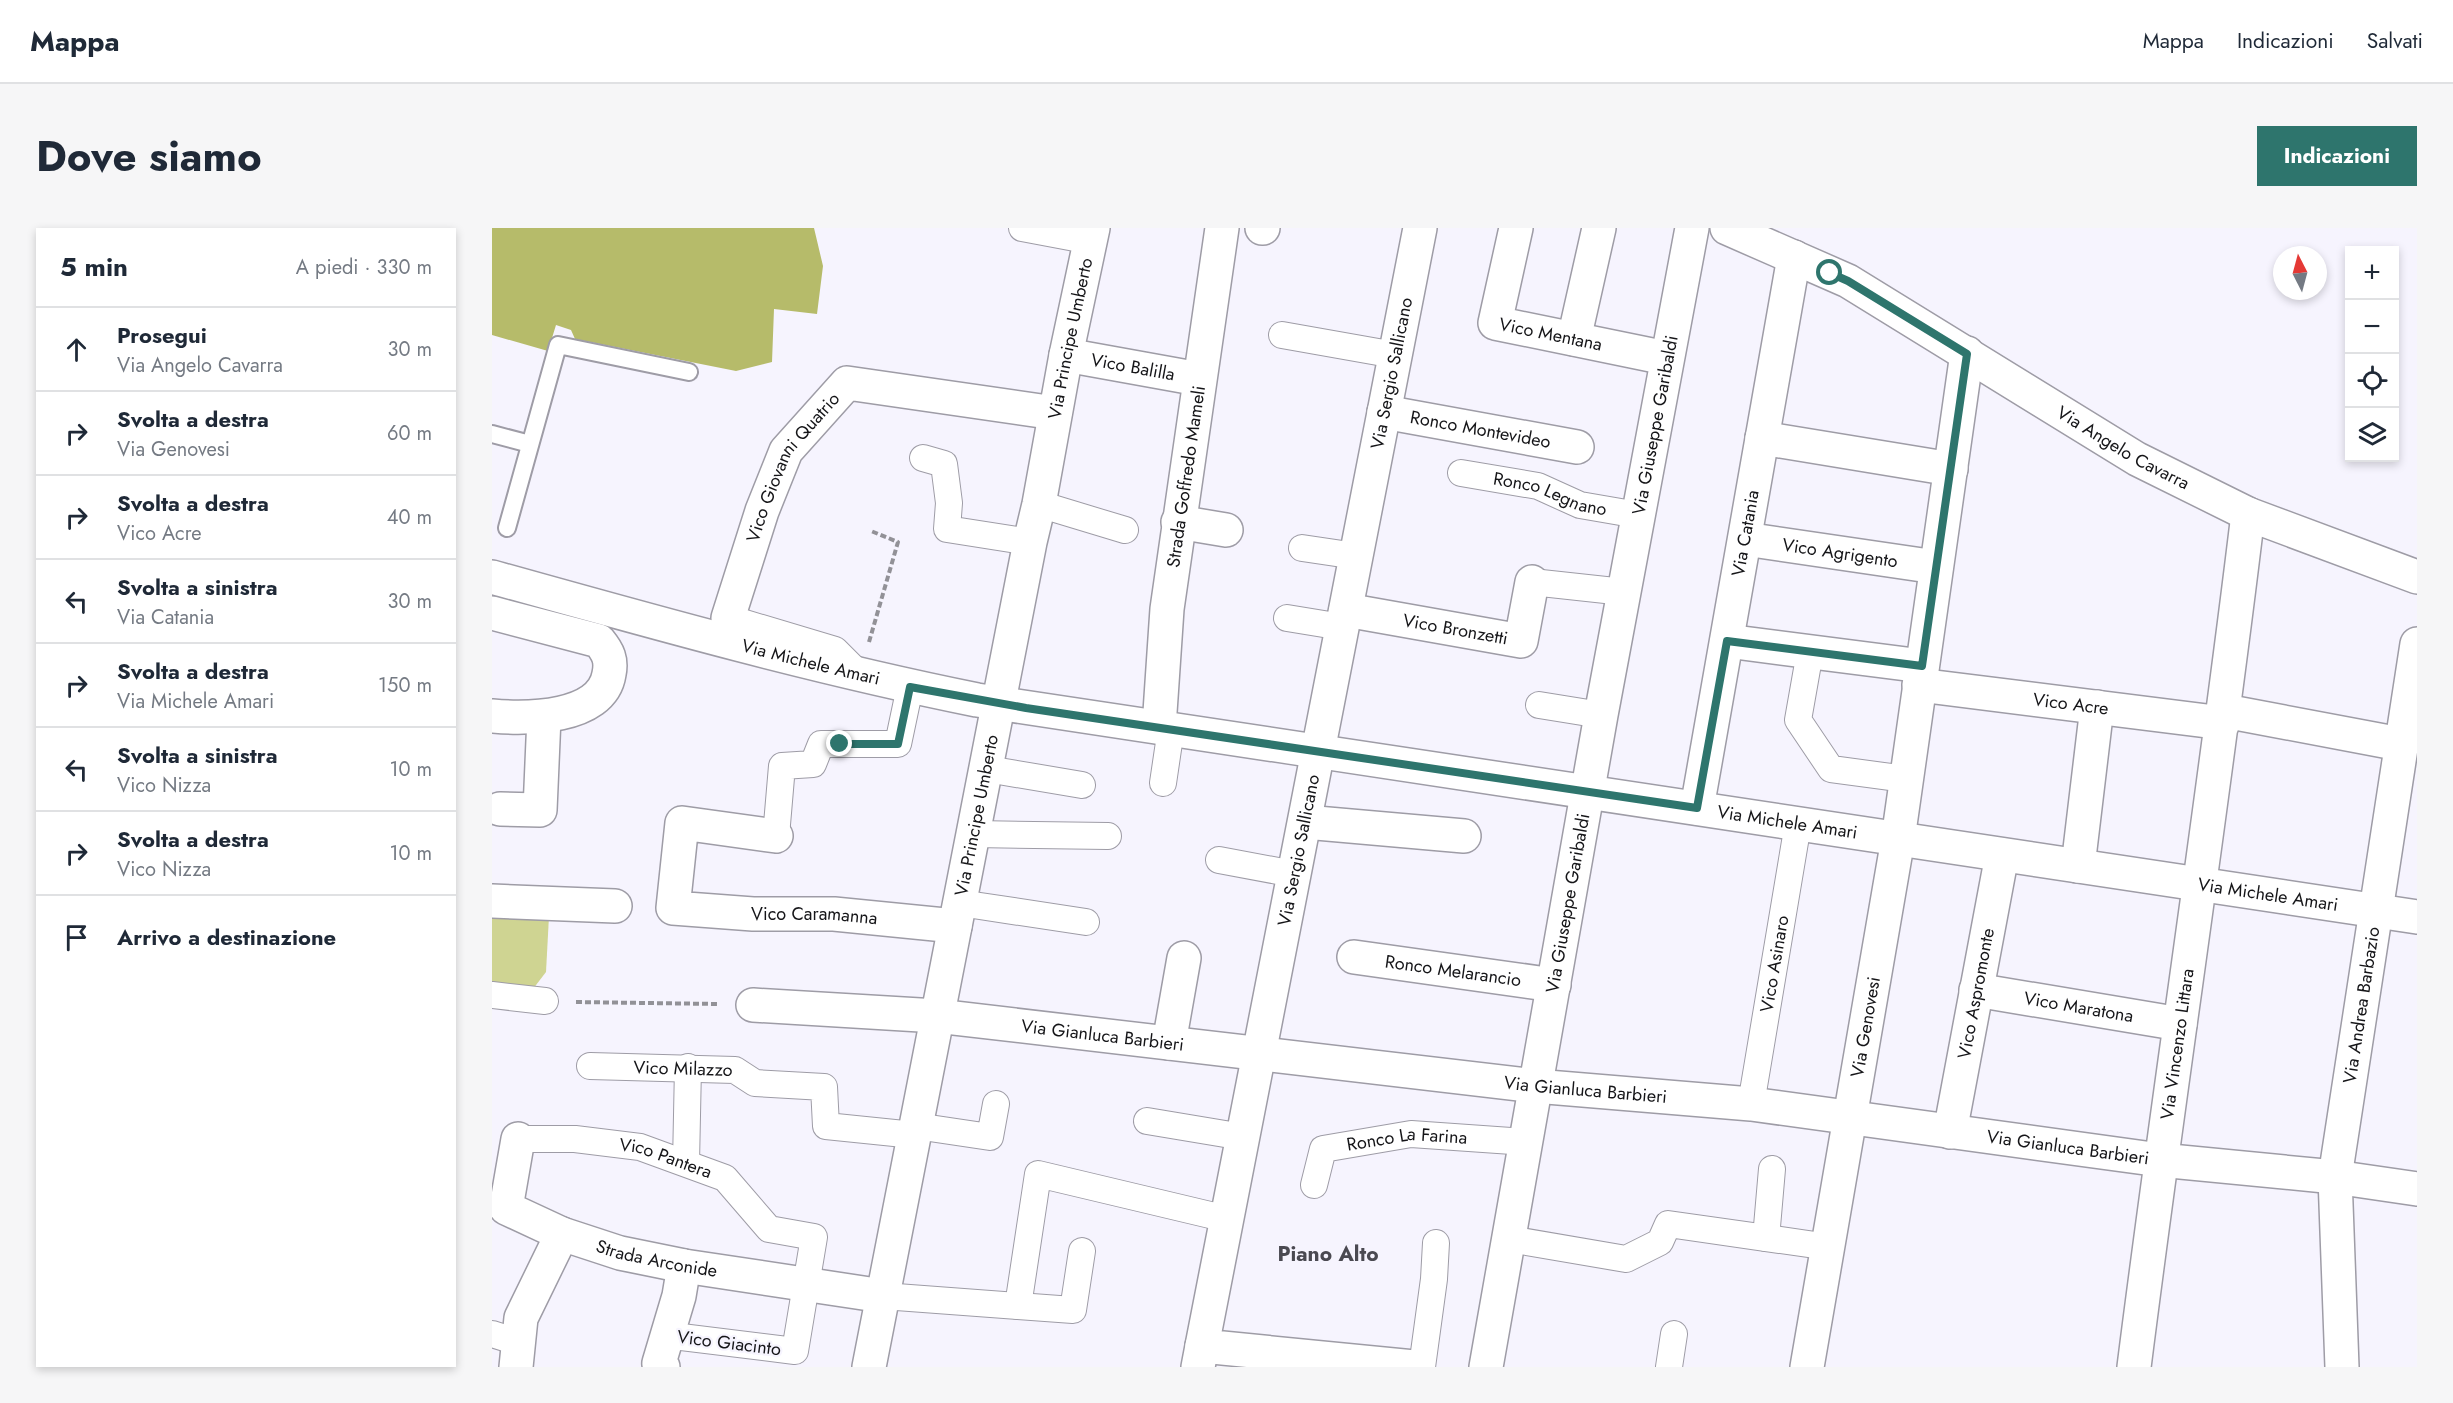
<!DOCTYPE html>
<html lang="it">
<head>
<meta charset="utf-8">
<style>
  :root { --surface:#fff; --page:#f6f6f7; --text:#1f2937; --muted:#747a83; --line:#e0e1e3; --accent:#2e756d }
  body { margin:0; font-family:Jost,sans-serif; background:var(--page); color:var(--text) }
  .controls { position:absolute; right:18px; top:18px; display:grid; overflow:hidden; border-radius:0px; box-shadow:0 3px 9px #0003 }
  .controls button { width:54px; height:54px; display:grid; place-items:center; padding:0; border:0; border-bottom:2px solid var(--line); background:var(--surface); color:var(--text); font:30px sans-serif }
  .compass { position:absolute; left:1781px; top:18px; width:54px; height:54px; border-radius:50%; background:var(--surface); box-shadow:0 3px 9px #0003; rotate:354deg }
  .stop { position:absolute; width:18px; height:18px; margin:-14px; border:4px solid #2e756d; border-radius:50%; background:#fff }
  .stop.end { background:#2e756d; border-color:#fff; box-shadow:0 2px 6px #0008 }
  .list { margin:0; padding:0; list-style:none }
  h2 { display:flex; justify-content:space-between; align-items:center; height:78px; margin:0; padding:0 24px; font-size:26px }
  h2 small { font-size:20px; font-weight:400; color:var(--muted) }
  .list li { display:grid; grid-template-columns:39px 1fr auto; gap:18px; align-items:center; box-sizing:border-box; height:84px; padding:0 24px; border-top:2px solid var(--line) }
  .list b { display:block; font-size:22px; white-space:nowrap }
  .list p { margin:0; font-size:20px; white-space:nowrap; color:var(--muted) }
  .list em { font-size:20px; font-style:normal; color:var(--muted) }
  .icon { flex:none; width:33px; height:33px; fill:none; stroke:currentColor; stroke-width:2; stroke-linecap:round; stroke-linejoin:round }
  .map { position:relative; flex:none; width:1925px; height:1139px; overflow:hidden; border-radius:0px }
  header { display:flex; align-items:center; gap:36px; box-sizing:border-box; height:84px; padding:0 30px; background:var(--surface); border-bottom:2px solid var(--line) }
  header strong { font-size:28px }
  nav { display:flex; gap:33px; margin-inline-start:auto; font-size:21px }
  .intro { display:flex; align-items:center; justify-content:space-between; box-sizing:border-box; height:144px; padding:0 36px }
  h1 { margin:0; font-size:42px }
  .button { padding:15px 27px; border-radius:0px; background:var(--accent); color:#fff; font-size:21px; font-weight:700 }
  main { display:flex; gap:36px; padding:0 36px }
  aside { flex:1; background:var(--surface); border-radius:0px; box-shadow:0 3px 9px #0003 }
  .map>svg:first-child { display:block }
  .green { fill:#cfd492 }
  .forest { fill:#b6bb6a }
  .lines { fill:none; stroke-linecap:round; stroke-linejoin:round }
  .service-casing { stroke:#9e9ca6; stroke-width:20 }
  .pedestrian-casing { stroke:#9e9ca6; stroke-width:28 }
  .minor-casing { stroke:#9e9ca6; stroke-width:36 }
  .tertiary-casing { stroke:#9e9ca6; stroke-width:36 }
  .secondary-casing { stroke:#9e9ca6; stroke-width:36 }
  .path { stroke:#929197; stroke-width:4; stroke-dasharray:6 3; stroke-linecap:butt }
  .service { stroke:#fff; stroke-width:16 }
  .pedestrian { stroke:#fff; stroke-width:26 }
  .minor { stroke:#fff; stroke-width:33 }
  .tertiary { stroke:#fff; stroke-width:33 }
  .secondary { stroke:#fff; stroke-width:33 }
  .route { stroke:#2e756d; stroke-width:8 }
  .labels { text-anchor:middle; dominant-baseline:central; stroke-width:4.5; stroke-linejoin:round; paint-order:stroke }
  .street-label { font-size:18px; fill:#151518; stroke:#f6f4fe }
  .quarter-label { font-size:21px; font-weight:bold; fill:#4a4951; stroke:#f6f4fe }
</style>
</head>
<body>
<header>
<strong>Mappa</strong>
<nav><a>Mappa</a><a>Indicazioni</a><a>Salvati</a></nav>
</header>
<div class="intro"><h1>Dove siamo</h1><a class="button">Indicazioni</a></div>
<main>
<aside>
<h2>5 min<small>A piedi · 330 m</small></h2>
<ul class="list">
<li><svg class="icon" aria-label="ahead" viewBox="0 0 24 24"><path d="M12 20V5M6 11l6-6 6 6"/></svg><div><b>Prosegui</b><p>Via Angelo Cavarra</p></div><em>30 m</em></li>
<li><svg class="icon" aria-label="right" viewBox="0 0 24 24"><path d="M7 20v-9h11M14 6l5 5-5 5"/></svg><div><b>Svolta a destra</b><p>Via Genovesi</p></div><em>60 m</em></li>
<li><svg class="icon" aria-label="right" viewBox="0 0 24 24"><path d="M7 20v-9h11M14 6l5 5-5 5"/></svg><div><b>Svolta a destra</b><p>Vico Acre</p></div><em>40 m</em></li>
<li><svg class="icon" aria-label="left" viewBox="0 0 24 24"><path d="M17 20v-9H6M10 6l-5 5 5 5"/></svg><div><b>Svolta a sinistra</b><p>Via Catania</p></div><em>30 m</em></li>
<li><svg class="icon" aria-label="right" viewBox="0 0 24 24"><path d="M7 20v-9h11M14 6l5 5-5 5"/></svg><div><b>Svolta a destra</b><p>Via Michele Amari</p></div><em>150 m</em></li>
<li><svg class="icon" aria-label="left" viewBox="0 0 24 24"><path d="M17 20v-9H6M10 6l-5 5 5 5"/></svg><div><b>Svolta a sinistra</b><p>Vico Nizza</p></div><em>10 m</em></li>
<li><svg class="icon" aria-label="right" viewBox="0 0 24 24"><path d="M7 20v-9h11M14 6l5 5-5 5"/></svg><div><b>Svolta a destra</b><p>Vico Nizza</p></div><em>10 m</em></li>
<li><svg class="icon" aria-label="arrive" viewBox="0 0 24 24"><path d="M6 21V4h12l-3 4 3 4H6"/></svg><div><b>Arrivo a destinazione</b></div></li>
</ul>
</aside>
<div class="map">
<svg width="1925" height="1139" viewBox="0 0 1925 1139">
  <rect width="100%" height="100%" fill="#f6f4fe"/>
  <path class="green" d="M 0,686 L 57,688 L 54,744 L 41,761 L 0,756 Z"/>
  <path class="forest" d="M 0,0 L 322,0 L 331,38 L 325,86 L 282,81 L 280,134 L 244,143 L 83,111 L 79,102 L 64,97 L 56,123 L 0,107 Z"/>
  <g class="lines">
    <defs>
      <g id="service">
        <path d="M 0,206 L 38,216"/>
        <path d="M 15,300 L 66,117 L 197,144"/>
      </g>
      <g id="pedestrian">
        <path d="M 530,0 L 599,13"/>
        <path d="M 790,107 L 903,127"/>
        <path d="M 431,230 L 452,236 L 457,275 L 455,301 L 538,314"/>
        <path id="s1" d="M 969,245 L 1046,258 L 1088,277 L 1146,287"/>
        <path d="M 547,276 L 633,302"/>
        <path d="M 810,320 L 864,328"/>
        <path d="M 1040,354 L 1132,364"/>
        <path d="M 236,390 L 343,422 L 367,446"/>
        <path d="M 795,390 L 850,399"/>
        <path d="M 1318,424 L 1306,492 L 1339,541 L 1414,551"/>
        <path d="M 1047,477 L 1109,487"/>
        <path d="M 495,541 L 590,557"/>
        <path d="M 671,555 L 679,501"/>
        <path d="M 482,606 L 616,608"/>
        <path d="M 284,608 L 290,538 L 321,536 L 329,516 L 406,516 L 418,459"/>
        <path d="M 727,632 L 802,646"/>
        <path d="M 468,675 L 594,694"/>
        <path d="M 0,767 L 53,773"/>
        <path id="s2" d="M 98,838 L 243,842 L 263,855 L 332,859 L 334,898 L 422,907"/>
        <path id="s3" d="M 1259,876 L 1306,596"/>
        <path d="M 655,893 L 751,909"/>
        <path d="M 424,898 L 498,909 L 504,876"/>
        <path id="s4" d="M 26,911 L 83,911 L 148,919 L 233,950 L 277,1001 L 322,1009 L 303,1123 L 173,1107"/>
        <path d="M 194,935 L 196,839"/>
        <path id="s5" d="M 822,957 L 831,921 L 919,906 L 1035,914"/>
        <path d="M 1274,1010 L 1280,941"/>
        <path d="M 1017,1011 L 1134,1031 L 1168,1014 L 1176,996 L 1337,1019"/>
        <path d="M 391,1068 L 526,1078 L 546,946 L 735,991"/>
        <path d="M 526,1078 L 581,1082 L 590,1023"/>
        <path d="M 0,1106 L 26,1114"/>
        <path d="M 930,1139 L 942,1051 L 944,1015"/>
        <path d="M 1177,1139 L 1182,1106"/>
      </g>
      <g id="minor">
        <path d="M 770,0 L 771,0"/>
        <path id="s6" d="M 1024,0 L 1003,95 L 1174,130"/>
        <path d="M 1082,111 L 1107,0"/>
        <path id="s7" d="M 574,127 L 707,151"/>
        <path id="s8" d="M 892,184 L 1085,219"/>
        <path d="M 1270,210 L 1459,241"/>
        <path d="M 686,294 L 734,302"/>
        <path id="s9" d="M 1253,311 L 1444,339"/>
        <path id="s10" d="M 0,349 C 161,394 321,439 485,472 L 1925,689"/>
        <path id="s11" d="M 854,382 L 1029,413 L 1040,354"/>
        <path d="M 0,385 L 107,413 C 116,424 120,432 117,446 C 110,491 34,491 0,488"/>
        <path id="s12" d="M 236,390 L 270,283 L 294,223 L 355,155 L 563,185"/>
        <path d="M 1235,413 L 1430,438"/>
        <path id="s13" d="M 1427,457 L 1731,495"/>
        <path d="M 1733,483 L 1908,516"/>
        <path id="s14" d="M 667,499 L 675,381 L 730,0"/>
        <path id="s15" d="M 1205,580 L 1302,29"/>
        <path d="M 8,581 L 48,582 L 52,489"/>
        <path d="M 813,594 L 972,608"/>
        <path id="s16" d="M 284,608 L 190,595 L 181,680 L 261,686 L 342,686 L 463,698"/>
        <path d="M 1586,638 L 1605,479"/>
        <path d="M 0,673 L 123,678"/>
        <path id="s17" d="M 862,729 L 1062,757"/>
        <path id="s18" d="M 1484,762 L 1688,796"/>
        <path id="s19" d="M 261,777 L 445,788 L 1043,858 L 1259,876 L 1668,932 L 1843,949 L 1925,961"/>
        <path d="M 677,815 L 692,730"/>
        <path id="s20" d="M 1458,904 L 1510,627"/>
        <path id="s21" d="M 26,911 L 14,980 L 70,1006 L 128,1025 L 192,1038 L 391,1068"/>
        <path d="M 24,1139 L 29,1090 L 70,1006"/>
        <path d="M 171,1139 L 167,1135 L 187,1068 L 192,1038"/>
        <path d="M 706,1139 L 710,1118"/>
        <path id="s22" d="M 994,1139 L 1109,487 L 1200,0"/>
        <path id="s23" d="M 1315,1139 L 1406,611 L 1475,125"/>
        <path id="s24" d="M 1642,1139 C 1678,854 1722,571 1756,286"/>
      </g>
      <g id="tertiary">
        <path id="s25" d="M 377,1139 L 538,314 L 547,276 L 574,127 L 601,0"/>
        <path id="s26" d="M 922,1139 L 710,1118 L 928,0"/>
      </g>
      <g id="secondary">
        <path id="s27" d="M 1235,0 L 1356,53 L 1645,231 L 1756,286 L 1925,349"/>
        <path id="s28" d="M 1850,1139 L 1843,949 L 1925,416"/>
      </g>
    </defs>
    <use href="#service" class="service-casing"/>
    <use href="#pedestrian" class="pedestrian-casing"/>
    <use href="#minor" class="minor-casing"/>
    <use href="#tertiary" class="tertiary-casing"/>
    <use href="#secondary" class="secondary-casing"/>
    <g class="path">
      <path d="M 377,414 L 406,314 L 379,303"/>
      <path d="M 84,774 L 227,776"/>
    </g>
    <use href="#service" class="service"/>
    <use href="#pedestrian" class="pedestrian"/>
    <use href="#minor" class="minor"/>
    <use href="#tertiary" class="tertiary"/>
    <use href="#secondary" class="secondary"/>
  </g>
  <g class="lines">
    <path class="route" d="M 348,516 L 406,516 L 418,459 L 534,480 L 1205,580 L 1235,413 L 1430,438 L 1475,126 L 1356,53 L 1338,45"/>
  </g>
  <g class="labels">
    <g class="street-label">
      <text stroke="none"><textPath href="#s6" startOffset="154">Vico Mentana</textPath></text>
      <text stroke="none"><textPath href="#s25" startOffset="1048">Via Principe Umberto</textPath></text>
      <text stroke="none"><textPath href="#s7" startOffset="68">Vico Balilla</textPath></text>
      <text stroke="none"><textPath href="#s26" startOffset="1204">Via Sergio Sallicano</textPath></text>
      <text stroke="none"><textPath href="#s22" startOffset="957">Via Giuseppe Garibaldi</textPath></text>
      <text stroke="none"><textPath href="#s8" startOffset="98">Ronco Montevideo</textPath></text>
      <text stroke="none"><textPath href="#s27" startOffset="454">Via Angelo Cavarra</textPath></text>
      <text stroke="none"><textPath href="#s12" startOffset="166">Vico Giovanni Quatrio</textPath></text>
      <text stroke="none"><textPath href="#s14" startOffset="252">Strada Goffredo Mameli</textPath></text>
      <text stroke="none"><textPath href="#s1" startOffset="92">Ronco Legnano</textPath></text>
      <text stroke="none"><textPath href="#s15" startOffset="279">Via Catania</textPath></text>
      <text stroke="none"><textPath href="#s9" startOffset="96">Vico Agrigento</textPath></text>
      <text stroke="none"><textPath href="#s11" startOffset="111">Vico Bronzetti</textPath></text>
      <text stroke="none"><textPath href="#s10" startOffset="330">Via Michele Amari</textPath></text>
      <text stroke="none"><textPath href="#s13" startOffset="153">Vico Acre</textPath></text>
      <text stroke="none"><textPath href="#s25" startOffset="562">Via Principe Umberto</textPath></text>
      <text stroke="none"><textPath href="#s10" startOffset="1320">Via Michele Amari</textPath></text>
      <text stroke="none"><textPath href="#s26" startOffset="718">Via Sergio Sallicano</textPath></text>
      <text stroke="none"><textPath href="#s10" startOffset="1806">Via Michele Amari</textPath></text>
      <text stroke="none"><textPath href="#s22" startOffset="471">Via Giuseppe Garibaldi</textPath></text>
      <text stroke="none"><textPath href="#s16" startOffset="322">Vico Caramanna</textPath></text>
      <text stroke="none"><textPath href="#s3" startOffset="142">Vico Asinaro</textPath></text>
      <text stroke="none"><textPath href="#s17" startOffset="100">Ronco Melarancio</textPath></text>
      <text stroke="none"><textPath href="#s20" startOffset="141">Vico Aspromonte</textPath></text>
      <text stroke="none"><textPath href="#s28" startOffset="364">Via Andrea Barbazio</textPath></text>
      <text stroke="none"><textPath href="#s18" startOffset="104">Vico Maratona</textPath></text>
      <text stroke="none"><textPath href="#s23" startOffset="345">Via Genovesi</textPath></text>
      <text stroke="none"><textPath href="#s19" startOffset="351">Via Gianluca Barbieri</textPath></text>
      <text stroke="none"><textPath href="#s24" startOffset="326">Via Vincenzo Littara</textPath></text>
      <text stroke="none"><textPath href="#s2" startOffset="93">Vico Milazzo</textPath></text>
      <text stroke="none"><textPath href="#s19" startOffset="837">Via Gianluca Barbieri</textPath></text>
      <text stroke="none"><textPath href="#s5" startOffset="122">Ronco La Farina</textPath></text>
      <text stroke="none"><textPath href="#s19" startOffset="1323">Via Gianluca Barbieri</textPath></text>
      <text stroke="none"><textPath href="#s4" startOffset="150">Vico Pantera</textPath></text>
      <text stroke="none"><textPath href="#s21" startOffset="230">Strada Arconide</textPath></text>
      <text transform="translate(237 1115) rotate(7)">Vico Giacinto</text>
    </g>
    <g class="quarter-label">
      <text x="836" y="1026">Piano Alto</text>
    </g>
  </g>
</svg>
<div class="controls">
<button>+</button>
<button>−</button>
<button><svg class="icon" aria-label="locate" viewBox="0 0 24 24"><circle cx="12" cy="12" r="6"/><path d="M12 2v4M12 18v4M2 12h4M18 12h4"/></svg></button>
<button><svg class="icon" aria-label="layers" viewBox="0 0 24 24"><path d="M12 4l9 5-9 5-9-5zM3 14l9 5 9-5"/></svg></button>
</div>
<svg class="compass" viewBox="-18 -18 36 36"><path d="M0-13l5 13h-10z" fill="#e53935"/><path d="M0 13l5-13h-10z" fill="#747a83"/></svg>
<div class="stop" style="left:1338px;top:45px"></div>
<div class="stop end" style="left:348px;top:516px"></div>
</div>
</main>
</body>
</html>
